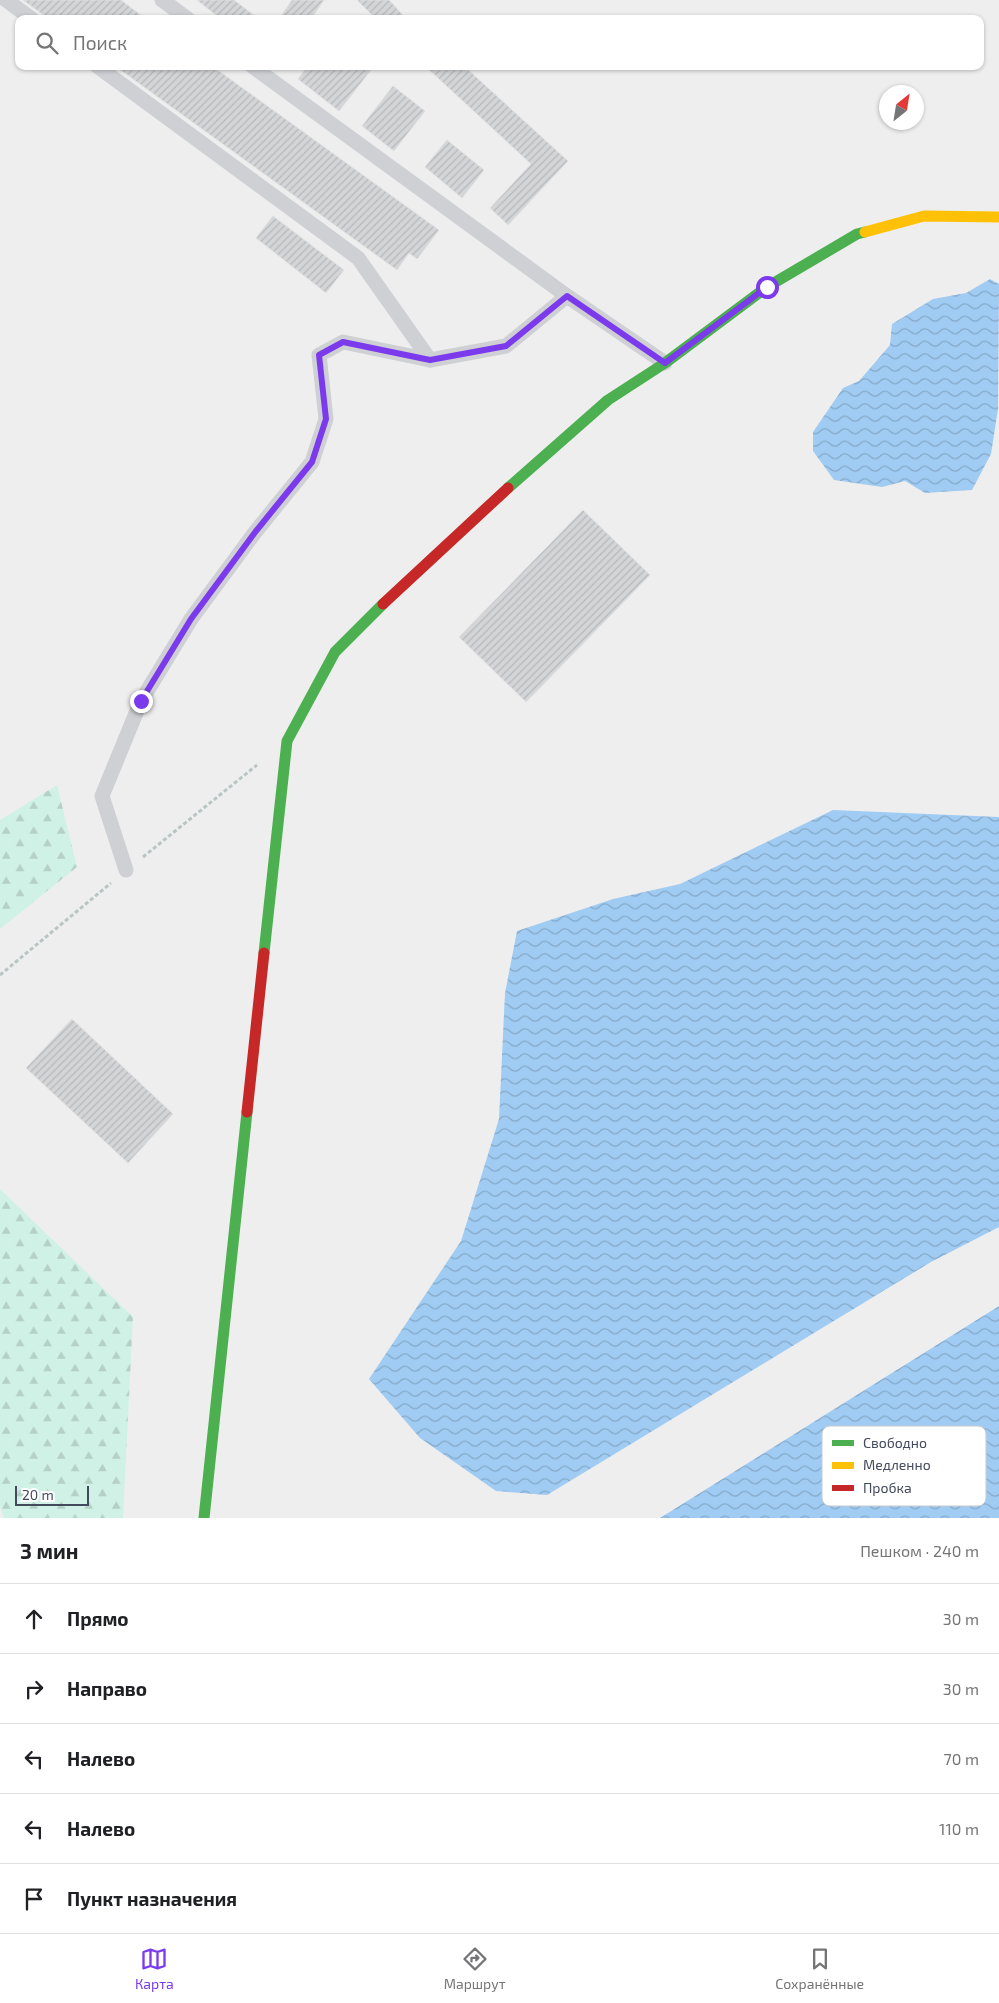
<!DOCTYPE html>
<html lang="ru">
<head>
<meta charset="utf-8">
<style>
  :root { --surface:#fff; --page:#f2f2f2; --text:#202124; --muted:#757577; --line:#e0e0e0; --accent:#7c3aed }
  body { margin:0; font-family:"Exo 2",sans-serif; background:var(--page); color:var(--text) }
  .compass { position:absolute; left:879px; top:85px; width:45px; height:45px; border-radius:50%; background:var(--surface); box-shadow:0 1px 4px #0004; rotate:30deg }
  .scale { position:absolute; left:15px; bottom:12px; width:74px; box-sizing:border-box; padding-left:5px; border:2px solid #434a5c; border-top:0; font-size:14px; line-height:18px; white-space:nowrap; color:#434a5c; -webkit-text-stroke:4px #fff; paint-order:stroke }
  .stop { position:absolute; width:15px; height:15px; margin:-11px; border:4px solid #7c3aed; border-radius:50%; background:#fff }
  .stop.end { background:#7c3aed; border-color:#fff; box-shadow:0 1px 5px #0008 }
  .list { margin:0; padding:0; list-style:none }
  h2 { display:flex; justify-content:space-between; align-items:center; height:65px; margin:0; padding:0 20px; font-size:21px }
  h2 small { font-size:16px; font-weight:400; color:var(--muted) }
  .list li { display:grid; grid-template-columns:32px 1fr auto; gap:15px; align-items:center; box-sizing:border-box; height:70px; padding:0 20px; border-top:1px solid var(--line) }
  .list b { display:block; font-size:19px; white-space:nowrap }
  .list em { font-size:16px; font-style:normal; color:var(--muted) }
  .icon { flex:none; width:28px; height:28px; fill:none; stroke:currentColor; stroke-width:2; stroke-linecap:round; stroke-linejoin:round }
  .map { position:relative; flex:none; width:999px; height:1518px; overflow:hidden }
  .search { position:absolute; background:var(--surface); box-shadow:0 1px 4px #0004; left:15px; right:15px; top:15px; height:55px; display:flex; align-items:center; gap:12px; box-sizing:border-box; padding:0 18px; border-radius:10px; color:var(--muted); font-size:19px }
  .sheet { height:415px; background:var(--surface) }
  nav { display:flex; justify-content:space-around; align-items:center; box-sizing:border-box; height:70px; border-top:1px solid var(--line); background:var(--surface); font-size:14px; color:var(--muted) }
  nav a { display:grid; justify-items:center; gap:2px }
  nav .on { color:var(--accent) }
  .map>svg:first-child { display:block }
  .forest { fill:url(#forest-firs) }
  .water { fill:url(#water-waves) }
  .building { fill:url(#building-hatch); stroke:#e0e0e1 }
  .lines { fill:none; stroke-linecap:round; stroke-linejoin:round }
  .path { stroke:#b8c5c4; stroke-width:3; stroke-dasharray:4 2.5; stroke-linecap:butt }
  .lane { stroke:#ced0d4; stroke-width:15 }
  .fast { stroke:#4caf50; stroke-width:11 }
  .slow { stroke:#ffc107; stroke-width:11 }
  .jam { stroke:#c62828; stroke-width:11 }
  .route { stroke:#7c3aed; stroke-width:6 }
  .key { fill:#fff; stroke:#c7c9ce; stroke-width:1 }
  .key-label { font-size:14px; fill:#434a5c }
</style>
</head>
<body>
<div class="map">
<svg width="999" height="1518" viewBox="0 0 999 1518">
  <defs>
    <pattern id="forest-firs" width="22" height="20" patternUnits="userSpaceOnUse" patternTransform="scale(1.25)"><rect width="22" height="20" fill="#d0f1e5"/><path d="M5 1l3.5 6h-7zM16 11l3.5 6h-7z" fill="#b4d0c7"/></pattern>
    <pattern id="water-waves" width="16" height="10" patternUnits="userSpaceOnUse" patternTransform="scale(1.25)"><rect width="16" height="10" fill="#a0ccf3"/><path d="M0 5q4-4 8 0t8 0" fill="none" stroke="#84a8c8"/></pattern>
    <pattern id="building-hatch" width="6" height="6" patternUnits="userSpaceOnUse" patternTransform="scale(1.25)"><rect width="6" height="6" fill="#d4d5d7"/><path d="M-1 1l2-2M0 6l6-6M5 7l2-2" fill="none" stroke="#b7b8bb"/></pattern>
  </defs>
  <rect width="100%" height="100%" fill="#efeeee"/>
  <g class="forest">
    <path d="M 57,785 L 77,867 L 0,929 L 0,820 Z"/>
    <path d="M 0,1189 L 133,1317 L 123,1518 L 4,1518 L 0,1507 Z"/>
  </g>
  <g class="water">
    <path d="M 990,279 L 999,284 L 998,409 L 991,454 L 972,490 L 925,493 L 905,481 L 882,487 L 834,480 L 813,451 L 813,432 L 843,388 L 859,381 L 890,345 L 892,324 L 933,299 L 966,293 Z"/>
    <path d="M 833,810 L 999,817 L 999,1227 L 931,1262 L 547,1495 L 496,1491 L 420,1438 L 369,1379 L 461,1241 L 499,1119 L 505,993 L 517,931 L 613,899 L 680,884 Z"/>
    <path d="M 999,1306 L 999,1518 L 660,1518 Z"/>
  </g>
  <g class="building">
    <path d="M 23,0 L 121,0 L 146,19 L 49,19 Z"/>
    <path d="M 197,0 L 234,0 L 259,19 L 221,19 Z"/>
    <path d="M 292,0 L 324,0 L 311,19 L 279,19 Z"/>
    <path d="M 357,0 L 389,0 L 403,15 L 400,19 L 376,19 Z"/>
    <path d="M 115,66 L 212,66 L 439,230 L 417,259 L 409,253 L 397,270 Z"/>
    <path d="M 308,66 L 365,66 L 371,70 L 339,111 L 298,79 Z"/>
    <path d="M 425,66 L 464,66 L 568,161 L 508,225 L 490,208 L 531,164 Z"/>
    <path d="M 393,86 L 425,111 L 394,151 L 362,126 Z"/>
    <path d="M 447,140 L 484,170 L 462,198 L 425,167 Z"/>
    <path d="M 273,216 L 344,270 L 326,293 L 256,238 Z"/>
    <path d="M 583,510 L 650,575 L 526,702 L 459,637 Z"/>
    <path d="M 72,1019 L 173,1114 L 128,1163 L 26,1068 Z"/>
  </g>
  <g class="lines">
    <g class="path">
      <path d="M 143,857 L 257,765"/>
      <path d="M 0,975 L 111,883"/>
    </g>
    <g class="lane">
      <path d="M 6,0 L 32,19"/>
      <path d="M 162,0 L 188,19"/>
      <path d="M 97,66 L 358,258 L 430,360 L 343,342 L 319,355 L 326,419 L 312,462 L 256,531 L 191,619 L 141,701 L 102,796 L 126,870"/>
      <path d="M 252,66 L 567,296 L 506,346 L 430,360"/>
      <path d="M 567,296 L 665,363"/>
    </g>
    <g class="fast">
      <path d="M 508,488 L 608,400 L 665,363 L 767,287 L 857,234 L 865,232"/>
      <path d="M 264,953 L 287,741 L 335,652 L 383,604"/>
      <path d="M 204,1518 L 247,1112"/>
    </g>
    <path class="slow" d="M 865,232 L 924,216 L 999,217"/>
    <g class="jam">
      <path d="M 383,604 L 508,488"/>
      <path d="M 247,1112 L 264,953"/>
    </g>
  </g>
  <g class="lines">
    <path class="route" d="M 141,701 L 191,619 L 256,531 L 312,462 L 326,419 L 319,355 L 343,342 L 430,360 L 506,346 L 567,296 L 665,363 L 767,287"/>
  </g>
  <rect x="822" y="1426" width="164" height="80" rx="8" class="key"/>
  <rect x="832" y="1440" width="22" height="6" fill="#4caf50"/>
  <rect x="832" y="1462" width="22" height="7" fill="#ffc107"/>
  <rect x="832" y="1485" width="22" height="6" fill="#c62828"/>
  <g class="key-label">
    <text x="863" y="1448">Свободно</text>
    <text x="863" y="1470">Медленно</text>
    <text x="863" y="1493">Пробка</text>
  </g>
</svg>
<svg class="compass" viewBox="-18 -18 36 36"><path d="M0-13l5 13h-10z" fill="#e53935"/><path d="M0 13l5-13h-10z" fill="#757577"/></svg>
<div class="scale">20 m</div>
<div class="stop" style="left:767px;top:287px"></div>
<div class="stop end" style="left:141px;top:701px"></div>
<div class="search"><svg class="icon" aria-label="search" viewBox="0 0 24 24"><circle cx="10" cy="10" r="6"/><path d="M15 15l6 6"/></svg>Поиск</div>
</div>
<section class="sheet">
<h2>3 мин<small>Пешком · 240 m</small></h2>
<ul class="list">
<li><svg class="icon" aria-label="ahead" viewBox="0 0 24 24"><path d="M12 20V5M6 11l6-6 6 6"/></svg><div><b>Прямо</b></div><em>30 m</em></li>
<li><svg class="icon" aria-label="right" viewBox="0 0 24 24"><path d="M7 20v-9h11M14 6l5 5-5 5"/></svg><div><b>Направо</b></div><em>30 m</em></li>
<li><svg class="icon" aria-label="left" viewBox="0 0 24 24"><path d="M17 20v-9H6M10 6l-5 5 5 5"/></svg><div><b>Налево</b></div><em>70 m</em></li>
<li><svg class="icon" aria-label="left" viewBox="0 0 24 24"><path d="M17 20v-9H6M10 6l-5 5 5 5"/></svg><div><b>Налево</b></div><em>110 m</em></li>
<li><svg class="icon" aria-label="arrive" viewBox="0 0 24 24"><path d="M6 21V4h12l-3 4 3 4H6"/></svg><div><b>Пункт назначения</b></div></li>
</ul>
</section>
<nav>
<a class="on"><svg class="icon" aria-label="map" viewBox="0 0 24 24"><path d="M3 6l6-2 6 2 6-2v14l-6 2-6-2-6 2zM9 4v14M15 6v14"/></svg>Карта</a>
<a><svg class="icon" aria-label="directions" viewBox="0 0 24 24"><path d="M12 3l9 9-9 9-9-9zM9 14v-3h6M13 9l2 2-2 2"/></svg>Маршрут</a>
<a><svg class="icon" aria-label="saved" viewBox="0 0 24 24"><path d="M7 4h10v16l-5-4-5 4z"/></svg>Сохранённые</a>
</nav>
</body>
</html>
